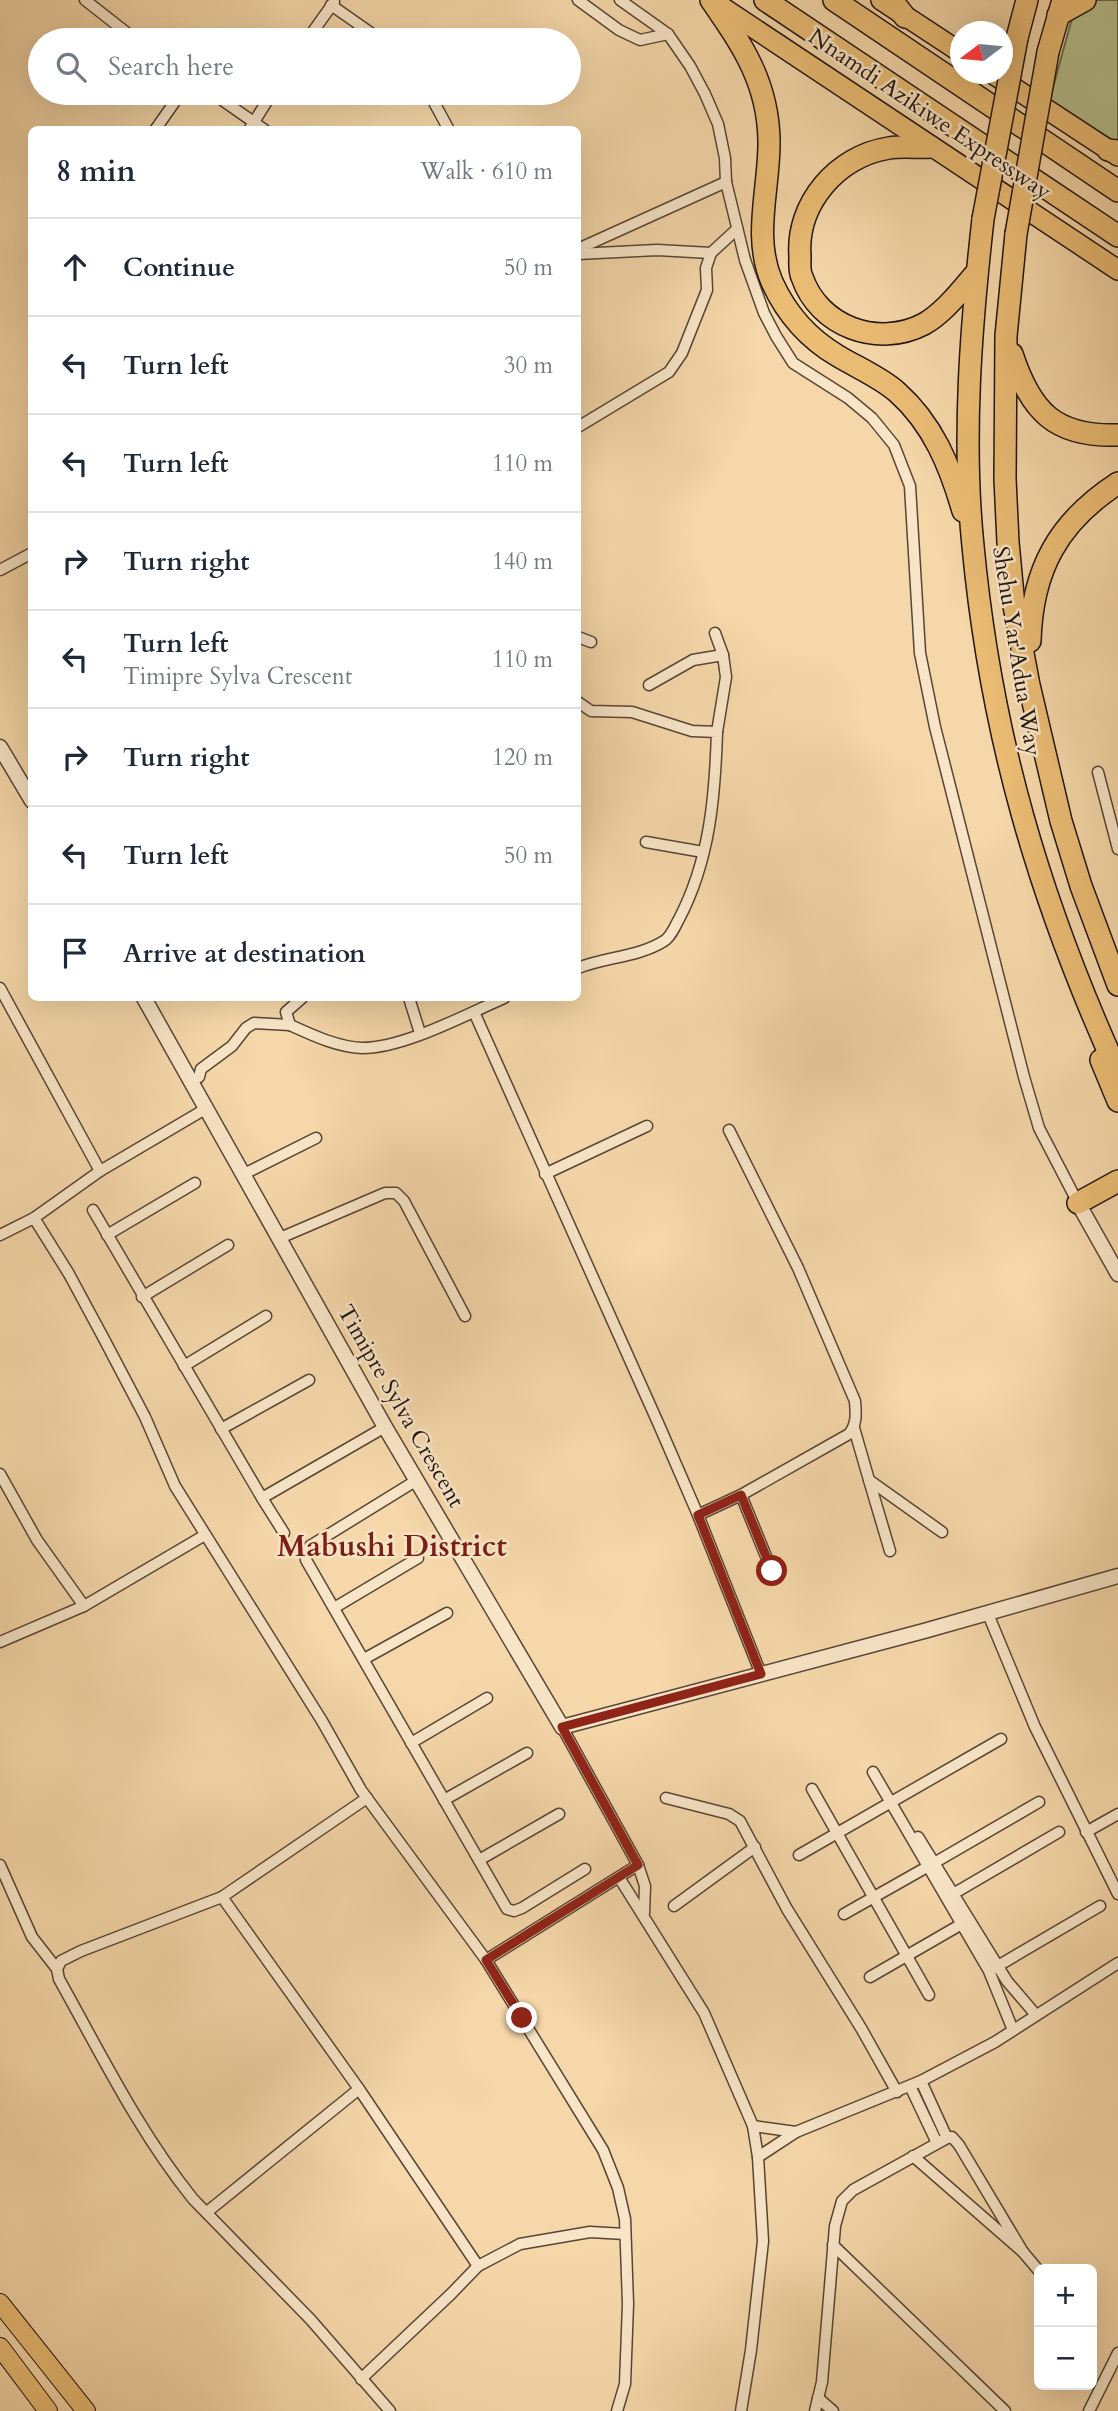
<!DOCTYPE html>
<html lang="en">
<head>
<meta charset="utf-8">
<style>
  :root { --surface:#fff; --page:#f2f2f3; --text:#1f2937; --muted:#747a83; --line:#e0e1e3 }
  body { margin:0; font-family:Cardo,serif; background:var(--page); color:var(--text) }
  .controls { position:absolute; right:21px; bottom:21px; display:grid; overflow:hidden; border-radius:10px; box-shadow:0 7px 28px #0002 }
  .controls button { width:63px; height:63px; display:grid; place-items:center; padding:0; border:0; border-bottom:2px solid var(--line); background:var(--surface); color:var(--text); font:35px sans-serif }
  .compass { position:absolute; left:950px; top:21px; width:63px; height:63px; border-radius:50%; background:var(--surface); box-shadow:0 7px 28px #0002; rotate:254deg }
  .stop { position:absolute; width:21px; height:21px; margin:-16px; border:5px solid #8f2418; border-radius:50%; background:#fff }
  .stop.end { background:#8f2418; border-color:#fff; box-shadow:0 2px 7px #0008 }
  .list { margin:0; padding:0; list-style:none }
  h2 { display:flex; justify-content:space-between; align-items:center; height:91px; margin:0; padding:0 28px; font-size:30px }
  h2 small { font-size:23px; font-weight:400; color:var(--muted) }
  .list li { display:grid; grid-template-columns:46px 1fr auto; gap:21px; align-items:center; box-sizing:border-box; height:98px; padding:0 28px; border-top:2px solid var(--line) }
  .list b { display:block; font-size:26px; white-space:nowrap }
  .list p { margin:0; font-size:23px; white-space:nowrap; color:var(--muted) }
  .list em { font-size:23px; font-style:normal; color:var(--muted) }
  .icon { flex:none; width:38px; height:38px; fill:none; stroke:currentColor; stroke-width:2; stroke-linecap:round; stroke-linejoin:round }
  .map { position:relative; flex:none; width:1118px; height:2411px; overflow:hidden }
  .search { position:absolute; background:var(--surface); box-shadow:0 7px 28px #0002; left:28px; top:28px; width:553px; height:77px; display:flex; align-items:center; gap:18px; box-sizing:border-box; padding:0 24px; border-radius:38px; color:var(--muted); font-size:26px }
  .panel { position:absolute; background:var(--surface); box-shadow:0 7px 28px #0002; left:28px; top:126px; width:553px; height:875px; border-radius:10px }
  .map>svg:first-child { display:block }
  .green { fill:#b5bf8d; stroke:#6b6a4e; stroke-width:2 }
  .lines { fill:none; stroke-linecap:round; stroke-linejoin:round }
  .minor-casing { stroke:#564636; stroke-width:13 }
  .tertiary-casing { stroke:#564636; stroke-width:17 }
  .primary-casing { stroke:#211610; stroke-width:20 }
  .trunk-casing { stroke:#211610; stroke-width:22 }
  .motorway-casing { stroke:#211610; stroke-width:24 }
  .minor { stroke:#f8e5c7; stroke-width:10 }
  .tertiary { stroke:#f8e5c7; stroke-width:14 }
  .primary { stroke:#eabc74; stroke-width:18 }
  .trunk { stroke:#eabc74; stroke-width:19 }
  .motorway { stroke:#eabc74; stroke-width:21 }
  .motorway-bridge-casing { stroke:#211610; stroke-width:24; stroke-linecap:butt }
  .motorway-bridge { stroke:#eabc74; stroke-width:21 }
  .route { stroke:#8f2418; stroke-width:9 }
  .labels { text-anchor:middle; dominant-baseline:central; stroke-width:5; stroke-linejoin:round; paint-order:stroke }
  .street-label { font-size:23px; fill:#211610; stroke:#f8e5c7 }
  .district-label { font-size:30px; font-weight:bold; fill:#7a1f14; stroke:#f8e5c7 }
</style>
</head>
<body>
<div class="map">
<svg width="1118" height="2411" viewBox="0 0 1118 2411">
  <rect width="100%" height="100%" fill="#f5d7a9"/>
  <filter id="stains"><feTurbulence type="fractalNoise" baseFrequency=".00286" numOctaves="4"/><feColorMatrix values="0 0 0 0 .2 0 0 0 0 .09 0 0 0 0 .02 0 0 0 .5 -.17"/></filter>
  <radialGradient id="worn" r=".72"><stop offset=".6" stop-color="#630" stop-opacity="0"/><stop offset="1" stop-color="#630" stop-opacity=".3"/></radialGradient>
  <path class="green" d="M 1077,0 L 1118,0 L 1118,144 L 1049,102 Z"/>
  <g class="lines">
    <defs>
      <g id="minor">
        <path d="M 85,0 L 136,40"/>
        <path d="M 578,0 L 619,30 L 640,40 L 668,34"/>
        <path d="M 620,0 L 668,34 L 690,66 L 705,94 L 718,124 L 725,158 L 726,182 L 745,260 L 764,313 L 776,336 L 793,363 L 848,398 L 872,418 L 894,445 L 910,486 L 920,653 L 935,727 L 1024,1077 L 1039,1128 L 1078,1203"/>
        <path d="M 331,5 L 381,40"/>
        <path d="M 307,40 L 334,2"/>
        <path d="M 212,93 L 265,130"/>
        <path d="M 429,93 L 449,130"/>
        <path d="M 155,130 L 181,93"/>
        <path d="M 249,130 L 272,93"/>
        <path d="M 578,249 L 726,182"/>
        <path d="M 578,254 L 657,250 L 711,253"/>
        <path d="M 578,427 L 669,372 L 682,353 L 707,290 L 706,268 L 711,253 L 737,229"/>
        <path d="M 0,570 L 32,553"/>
        <path d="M 715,633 L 723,655 L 726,677 L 717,732"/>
        <path d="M 578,637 L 591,642"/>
        <path d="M 649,685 L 693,660 L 723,655"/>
        <path d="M 578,702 L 591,711 L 632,712 L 692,731 L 717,732 C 715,796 710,860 679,919 C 675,926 671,937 664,941 C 639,957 605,957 578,968"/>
        <path d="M 1098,772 L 1118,849"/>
        <path d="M 646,842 L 703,852"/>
        <path d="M 0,988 L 100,1171"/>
        <path d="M 302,998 L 286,1012 L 290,1025 C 312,1035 337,1047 362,1048 C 404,1048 465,1015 504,998"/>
        <path d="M 409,998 L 420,1033"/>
        <path d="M 474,1012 L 659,1425 L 698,1515 L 761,1674"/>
        <path d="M 192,1081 L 199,1077 L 201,1069 L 232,1046 L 246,1028 L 254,1023 L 290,1025"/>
        <path d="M 244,1174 L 316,1138"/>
        <path d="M 545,1174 L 647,1126"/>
        <path d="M 93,1210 L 262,1498 L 385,1427"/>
        <path d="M 34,1218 L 69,1274 L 104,1339 L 145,1417 L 175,1486 L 322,1721 L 361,1790 L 486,1960 L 603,2150 L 618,2188 L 625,2219 L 628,2304 L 625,2384 L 617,2411"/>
        <path d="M 0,1235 L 34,1218 L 100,1171 L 207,1108"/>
        <path d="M 107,1235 L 195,1183"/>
        <path d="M 280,1238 L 385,1193 L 396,1193 L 404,1201 L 465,1316"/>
        <path d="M 142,1297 L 228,1245"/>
        <path d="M 184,1366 L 266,1316"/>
        <path d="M 854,1428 L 869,1480 L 942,1532"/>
        <path d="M 221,1429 L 309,1380"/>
        <path d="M 0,1474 L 37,1540 L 84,1606"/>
        <path d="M 417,1480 L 310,1546 L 306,1552 L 306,1560 L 507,1909 L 514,1911 L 522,1908 L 585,1869"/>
        <path d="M 869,1480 L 890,1551"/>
        <path d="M 741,1495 L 772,1571"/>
        <path d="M 262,1498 L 284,1533"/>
        <path d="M 698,1515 L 741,1495 L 849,1434 C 857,1424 856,1414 855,1401 L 798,1268 L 729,1130"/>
        <path d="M 334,1608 L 418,1558"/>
        <path d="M 988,1614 L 1035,1727 L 1118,1894"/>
        <path d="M 0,1642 L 84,1606 L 205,1535"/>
        <path d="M 364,1659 L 447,1613"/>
        <path d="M 562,1727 L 638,1865 L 645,1886 L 644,1913"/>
        <path d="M 411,1743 L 487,1698"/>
        <path d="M 873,1772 L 989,1971 L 1013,2030"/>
        <path d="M 812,1789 L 929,1995"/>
        <path d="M 367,1798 L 222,1897 L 81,1951 L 61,1961 L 57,1969 L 59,1979 C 101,2054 139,2132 193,2199 L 311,2320 L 390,2411"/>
        <path d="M 666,1798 L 729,1814 L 740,1821 L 787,1909 L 861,2028 L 897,2092"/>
        <path d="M 444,1800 L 527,1753"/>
        <path d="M 1086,1832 L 1118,1814"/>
        <path d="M 918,1837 L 1007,1981 L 1036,2015"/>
        <path d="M 799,1855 L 1001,1739"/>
        <path d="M 479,1860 L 559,1814"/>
        <path d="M 934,1863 L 1039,1802"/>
        <path d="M 0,1865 L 32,1937 L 57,1969"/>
        <path d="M 620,1879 L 704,2013 L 753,2126 L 758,2157 L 763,2241 L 751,2350 L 741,2411"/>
        <path d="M 953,1894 L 1059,1832"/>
        <path d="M 222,1897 L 359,2089 L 478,2266"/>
        <path d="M 674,1906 L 755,1847"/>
        <path d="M 844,1914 L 927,1867"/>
        <path d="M 486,1960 L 638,1865"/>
        <path d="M 991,1970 L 1100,1906"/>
        <path d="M 870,1977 L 960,1925"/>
        <path d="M 921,2081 L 947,2138"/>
        <path d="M 910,2086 L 937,2143"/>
        <path d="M 753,2126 L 796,2132"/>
        <path d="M 913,2156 L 1023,2252 L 1039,2271"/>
        <path d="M 758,2157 L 796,2132 L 921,2081 L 995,2042 L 1118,1963"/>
        <path d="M 207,2212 L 359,2089"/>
        <path d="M 833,2245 L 1005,2411"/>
        <path d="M 361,2379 L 451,2294 L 478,2266 L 520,2244 L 590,2232 L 625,2234"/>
        <path d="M 818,2398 L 833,2411"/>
        <path d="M 815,2411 L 822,2382 L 835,2226 L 842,2201 L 853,2190 L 947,2138 L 952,2137 L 959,2145 L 1023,2252"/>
        <path d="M 1089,2411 L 1118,2353"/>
      </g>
      <g id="tertiary">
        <path d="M 0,747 L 32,801"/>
        <path d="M 144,998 L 385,1427 L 562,1727 L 924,1631 L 1118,1576"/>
        <path d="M 1078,1203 L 1118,1274"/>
      </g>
      <g id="primary">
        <path d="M 0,2303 L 86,2411"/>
        <path d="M 0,2347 L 48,2411"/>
      </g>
      <g id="trunk">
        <path d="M 881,0 L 960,52"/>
        <path d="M 713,1 L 1118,270"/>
        <path d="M 993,74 L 1118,156"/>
      </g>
      <g id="motorway">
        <path d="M 711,0 C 742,45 768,82 769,140 C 770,187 752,236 772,282 C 786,313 809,339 838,356 C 858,368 880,377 897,392 C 933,424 950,466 963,511"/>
        <path d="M 765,0 L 1118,236"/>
        <path d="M 834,0 L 1118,191"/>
        <path d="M 892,0 L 905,17"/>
        <path d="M 1058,15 L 1085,0"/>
        <path d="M 1017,38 L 1027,0"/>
        <path d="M 1048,52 L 1063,0"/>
        <path d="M 931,147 C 918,148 902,146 889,148 C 837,156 796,204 800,256 C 800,263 799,271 802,277 C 819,327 878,348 924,324 C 945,312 961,290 977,272"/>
        <path d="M 1108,150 L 1118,151"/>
        <path d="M 983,219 C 971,326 962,438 973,546 C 991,736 1039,899 1118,1073"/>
        <path d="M 1016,234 L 1006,336 L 1005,479 L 1008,542 L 1014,606 L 1029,685 L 1061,821 L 1081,886 L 1118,985"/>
        <path d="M 1012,354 C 1031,412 1055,437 1118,435"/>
        <path d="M 1030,641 C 1032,570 1058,522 1118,483"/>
        <path d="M 1101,1060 L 1118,1101"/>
        <path d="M 1078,1203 L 1118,1181"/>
      </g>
    </defs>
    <use href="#minor" class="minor-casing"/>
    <use href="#tertiary" class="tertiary-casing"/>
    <use href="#primary" class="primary-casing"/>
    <use href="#trunk" class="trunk-casing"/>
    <use href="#motorway" class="motorway-casing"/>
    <use href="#minor" class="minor"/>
    <use href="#tertiary" class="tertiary"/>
    <use href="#primary" class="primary"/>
    <use href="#trunk" class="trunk"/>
    <use href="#motorway" class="motorway"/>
    <defs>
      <g id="motorway-bridge">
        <path d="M 983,219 L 1017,38"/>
        <path d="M 1016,234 L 1048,52"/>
      </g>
    </defs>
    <use href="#motorway-bridge" class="motorway-bridge-casing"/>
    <use href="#motorway-bridge" class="motorway-bridge"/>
  </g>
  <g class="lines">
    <path class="route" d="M 522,2018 L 486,1960 L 638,1865 L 562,1727 L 761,1674 L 698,1515 L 741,1495 L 772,1571"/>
  </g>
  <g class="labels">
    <g class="street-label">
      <text transform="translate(930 114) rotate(34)">Nnamdi Azikiwe Expressway</text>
      <text transform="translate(1017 651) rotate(81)">Shehu Yar'Adua Way</text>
      <text transform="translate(401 1406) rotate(60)">Timipre Sylva Crescent</text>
    </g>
    <g class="district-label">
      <text x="392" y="1546">Mabushi District</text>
    </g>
  </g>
  <rect width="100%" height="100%" filter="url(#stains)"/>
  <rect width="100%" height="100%" fill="url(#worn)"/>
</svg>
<div class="controls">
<button>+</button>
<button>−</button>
</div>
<svg class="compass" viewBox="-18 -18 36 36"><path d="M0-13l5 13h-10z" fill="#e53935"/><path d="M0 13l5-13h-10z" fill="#747a83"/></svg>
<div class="stop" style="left:772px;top:1571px"></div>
<div class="stop end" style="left:522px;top:2018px"></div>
<div class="search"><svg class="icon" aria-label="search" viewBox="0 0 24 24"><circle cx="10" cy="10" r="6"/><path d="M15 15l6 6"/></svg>Search here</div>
<section class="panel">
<h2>8 min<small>Walk · 610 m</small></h2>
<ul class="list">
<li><svg class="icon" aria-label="ahead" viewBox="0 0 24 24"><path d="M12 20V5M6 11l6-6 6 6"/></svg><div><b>Continue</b></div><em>50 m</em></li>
<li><svg class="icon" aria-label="left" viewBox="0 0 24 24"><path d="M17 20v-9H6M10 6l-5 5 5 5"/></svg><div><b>Turn left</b></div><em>30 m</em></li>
<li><svg class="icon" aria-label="left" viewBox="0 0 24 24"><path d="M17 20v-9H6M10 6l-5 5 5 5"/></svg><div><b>Turn left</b></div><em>110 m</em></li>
<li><svg class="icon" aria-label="right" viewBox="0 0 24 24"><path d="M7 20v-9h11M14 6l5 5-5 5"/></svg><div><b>Turn right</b></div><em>140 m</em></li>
<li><svg class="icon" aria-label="left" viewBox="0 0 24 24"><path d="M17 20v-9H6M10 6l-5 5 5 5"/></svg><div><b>Turn left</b><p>Timipre Sylva Crescent</p></div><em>110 m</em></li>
<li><svg class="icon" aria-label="right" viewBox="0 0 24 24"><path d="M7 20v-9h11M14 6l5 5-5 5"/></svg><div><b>Turn right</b></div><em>120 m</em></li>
<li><svg class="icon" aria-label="left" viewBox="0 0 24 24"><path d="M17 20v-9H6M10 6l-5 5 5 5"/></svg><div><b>Turn left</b></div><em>50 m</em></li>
<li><svg class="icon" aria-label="arrive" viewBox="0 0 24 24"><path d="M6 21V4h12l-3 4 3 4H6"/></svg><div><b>Arrive at destination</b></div></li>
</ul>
</section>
</div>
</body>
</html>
